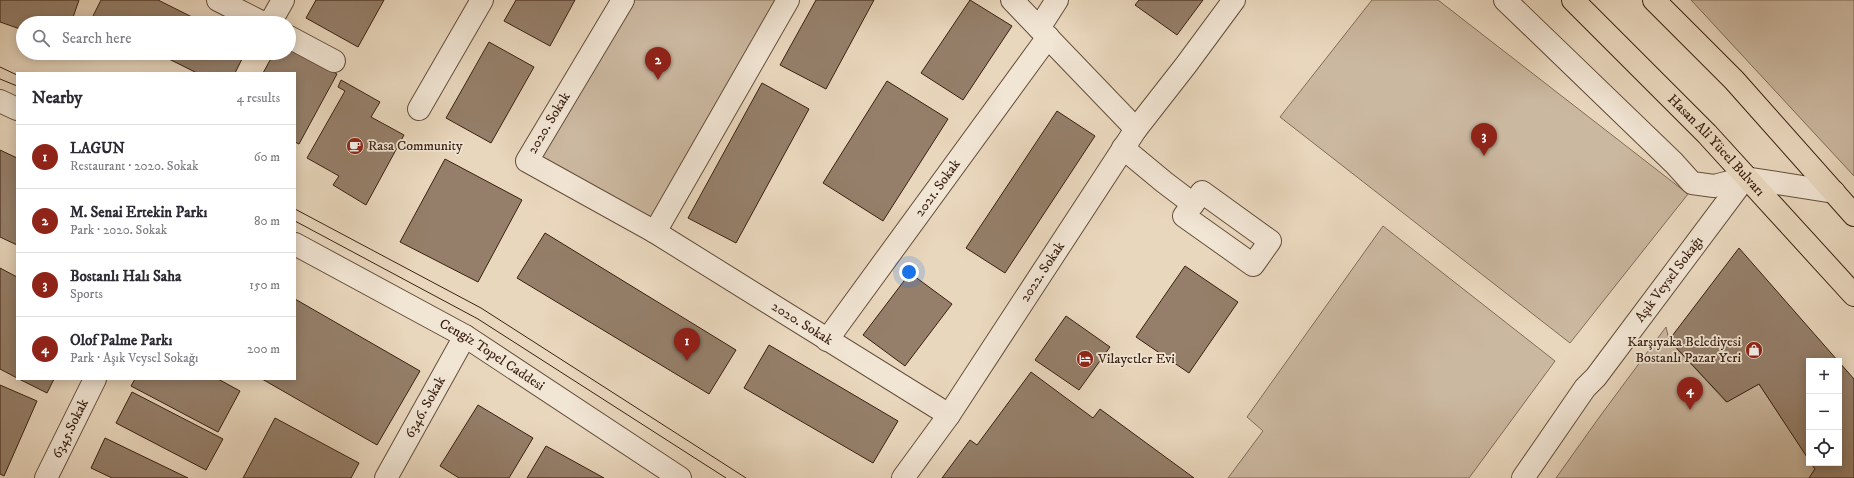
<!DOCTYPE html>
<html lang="en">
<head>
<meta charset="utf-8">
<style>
  :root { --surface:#fff; --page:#f2f2f3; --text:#2b2b33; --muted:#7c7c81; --line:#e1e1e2; --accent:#8f2418 }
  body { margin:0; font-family:"IM FELL DW Pica",serif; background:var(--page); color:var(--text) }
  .controls { position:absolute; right:12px; bottom:12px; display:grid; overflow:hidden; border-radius:0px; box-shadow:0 2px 10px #0003 }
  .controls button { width:36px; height:36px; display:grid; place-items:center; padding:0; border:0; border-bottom:1px solid var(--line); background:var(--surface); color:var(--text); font:20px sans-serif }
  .you { position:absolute; left:909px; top:272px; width:14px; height:14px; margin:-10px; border:3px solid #fff; border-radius:50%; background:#1a73e8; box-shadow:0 0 0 6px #1a73e833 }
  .badge { display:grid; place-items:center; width:26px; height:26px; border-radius:50%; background:var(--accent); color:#fff; font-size:13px; font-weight:700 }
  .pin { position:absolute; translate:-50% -33px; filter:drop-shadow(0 1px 2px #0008) }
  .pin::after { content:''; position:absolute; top:21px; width:14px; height:12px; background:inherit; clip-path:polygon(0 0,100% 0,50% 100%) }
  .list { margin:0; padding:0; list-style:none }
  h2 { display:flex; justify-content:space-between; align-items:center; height:52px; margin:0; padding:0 16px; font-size:17px }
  h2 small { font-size:13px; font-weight:400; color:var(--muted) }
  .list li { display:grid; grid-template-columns:26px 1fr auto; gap:12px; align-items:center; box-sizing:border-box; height:64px; padding:0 16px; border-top:1px solid var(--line) }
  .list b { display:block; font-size:15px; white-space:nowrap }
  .list p { margin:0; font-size:13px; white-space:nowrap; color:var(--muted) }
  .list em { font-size:13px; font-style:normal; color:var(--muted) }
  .icon { flex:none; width:22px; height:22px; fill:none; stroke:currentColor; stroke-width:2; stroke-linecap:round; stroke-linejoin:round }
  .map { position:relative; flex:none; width:1854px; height:478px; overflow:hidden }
  .search { position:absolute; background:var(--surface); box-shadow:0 2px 10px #0003; left:16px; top:16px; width:280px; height:44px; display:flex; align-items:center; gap:10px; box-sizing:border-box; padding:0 14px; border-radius:22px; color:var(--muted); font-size:15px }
  .panel { position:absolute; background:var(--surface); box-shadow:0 2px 10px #0003; left:16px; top:72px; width:280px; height:308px; border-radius:0px }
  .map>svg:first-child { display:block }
  .green { fill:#cbb8a0; stroke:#826c58 }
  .building { fill:#957f6a; stroke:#3a2011 }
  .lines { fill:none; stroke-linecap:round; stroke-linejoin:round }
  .minor-casing { stroke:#664e3c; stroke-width:24 }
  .major-casing { stroke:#3a2011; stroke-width:24 }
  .minor { stroke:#f1e5d4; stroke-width:22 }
  .major { stroke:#e9d7bd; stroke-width:22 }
  .tram { stroke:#3a2011; stroke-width:1 }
  .labels { text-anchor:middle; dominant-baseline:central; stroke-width:3.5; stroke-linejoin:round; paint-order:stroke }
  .street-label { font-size:14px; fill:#3a2011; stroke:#f1e5d4 }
  .poi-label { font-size:14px; fill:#3a2011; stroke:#f1e5d4; text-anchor:start }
</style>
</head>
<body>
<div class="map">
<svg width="1854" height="478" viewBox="0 0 1854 478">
  <rect width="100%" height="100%" fill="#e9d7bd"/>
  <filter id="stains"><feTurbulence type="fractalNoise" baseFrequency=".005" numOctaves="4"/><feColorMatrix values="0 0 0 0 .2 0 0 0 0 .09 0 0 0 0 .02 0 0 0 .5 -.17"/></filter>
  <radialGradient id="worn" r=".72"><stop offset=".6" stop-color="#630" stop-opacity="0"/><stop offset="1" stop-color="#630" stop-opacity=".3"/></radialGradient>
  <g class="green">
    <path d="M 623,0 L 788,0 L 655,232 L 527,161 Z"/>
    <path d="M 1372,0 L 1438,0 L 1688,194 L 1570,343 L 1280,117 Z"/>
    <path d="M 1691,0 L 1854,0 L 1854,176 Z"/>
    <path d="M 1383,226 L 1555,361 L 1469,478 L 1228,478 L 1263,431 L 1247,417 Z"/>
    <path d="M 1666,327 L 1669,340 L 1726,402 L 1759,384 L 1809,460 L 1809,463 L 1811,463 L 1815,469 L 1809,478 L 1556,478 L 1598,419 Z"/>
  </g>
  <g class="building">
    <path d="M 0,0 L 79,0 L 71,23 L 23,23 L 23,30 L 0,22 Z"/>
    <path d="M 101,0 L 158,0 L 204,23 L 98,23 L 91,20 Z"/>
    <path d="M 316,0 L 384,0 L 358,47 L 306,18 Z"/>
    <path d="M 516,0 L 575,0 L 550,46 L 504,21 Z"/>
    <path d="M 816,0 L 874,0 L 826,89 L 780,65 Z"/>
    <path d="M 970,0 L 1012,26 L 963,100 L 921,73 Z"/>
    <path d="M 1139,0 L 1203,0 L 1177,35 L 1135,5 Z"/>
    <path d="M 489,42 L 534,67 L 491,143 L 446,118 Z"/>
    <path d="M 289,49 L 337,74 L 299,144 L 295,142 L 295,73 L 263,73 L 274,53 L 289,53 Z"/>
    <path d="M 157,53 L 245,53 L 235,73 L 197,73 Z"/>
    <path d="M 341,80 L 380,102 L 371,117 L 404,135 L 366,205 L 333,185 L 339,176 L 307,158 L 345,91 L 338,87 Z"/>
    <path d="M 887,81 L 948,119 L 883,221 L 823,183 Z"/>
    <path d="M 762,83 L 809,109 L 736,243 L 688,218 Z"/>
    <path d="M 1057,111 L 1095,136 L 1005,273 L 966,248 Z"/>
    <path d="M 0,150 L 17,158 L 17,245 L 0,237 Z"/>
    <path d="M 445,159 L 522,200 L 478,282 L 400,242 Z"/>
    <path d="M 545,233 L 736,350 L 709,394 L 517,278 Z"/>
    <path d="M 1739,248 L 1838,361 L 1809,361 L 1809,460 L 1759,384 L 1727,402 L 1669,340 Z"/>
    <path d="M 1185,266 L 1238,302 L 1189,373 L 1136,337 Z"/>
    <path d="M 0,268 L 17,277 L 17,378 L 0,369 Z"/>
    <path d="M 910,273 L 952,304 L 905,366 L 863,335 Z"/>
    <path d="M 295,299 L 420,371 L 377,445 L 262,379 L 295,379 Z"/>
    <path d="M 1066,316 L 1110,347 L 1079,390 L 1035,360 Z"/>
    <path d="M 769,345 L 898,421 L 873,463 L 744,388 Z"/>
    <path d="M 1839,362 L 1854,379 L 1854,478 L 1809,478 L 1815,469 L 1811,463 L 1839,463 Z"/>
    <path d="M 1031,372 L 1093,418 L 1100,409 L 1194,478 L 942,478 L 970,440 L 977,445 Z"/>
    <path d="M 19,379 L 54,379 L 47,393 Z"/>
    <path d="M 135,379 L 218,379 L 240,391 L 218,432 L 131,386 Z"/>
    <path d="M 0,385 L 37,401 L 4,476 L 0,474 Z"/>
    <path d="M 132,392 L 223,439 L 206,470 L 116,423 Z"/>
    <path d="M 478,405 L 533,438 L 509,478 L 459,478 L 440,466 Z"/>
    <path d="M 275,418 L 359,463 L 351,478 L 243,478 Z"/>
    <path d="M 105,438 L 188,478 L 112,478 L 91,468 Z"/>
    <path d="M 546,446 L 604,478 L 527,478 Z"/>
  </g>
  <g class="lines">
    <defs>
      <g id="minor">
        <path d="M 218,0 L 263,23"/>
        <path id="s1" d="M 623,0 L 527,161 L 655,232 L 949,415"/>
        <path d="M 1012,0 L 1136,129"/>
        <path d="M 1505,0 L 1674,163 L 1692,183 L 1714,186 L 1745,178 L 1834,192"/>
        <path d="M 270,23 L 283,0"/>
        <path d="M 1039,28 L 1057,0"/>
        <path d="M 289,37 L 334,61"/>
        <path d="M 0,101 L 17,109"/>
        <path d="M 419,109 L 482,0"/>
        <path d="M 1123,148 L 1164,182 L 1193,204"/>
        <path d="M 1202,192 L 1270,241 L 1253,265 L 1184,216 Z"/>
        <path d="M 655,232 L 788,0"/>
        <path id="s2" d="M 295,244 L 465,336 L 680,478"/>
        <path id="s3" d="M 827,340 L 1048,37"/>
        <path id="s4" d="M 46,478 L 95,379"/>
        <path id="s5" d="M 386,478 L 465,336"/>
        <path id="s6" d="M 903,478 L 949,415 L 1136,129 L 1186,65 L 1234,0"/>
        <path id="s7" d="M 1523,478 L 1585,388 L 1596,377 L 1745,178"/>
      </g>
      <g id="major">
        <path id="s8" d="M 1573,0 L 1707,134 L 1854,295"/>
        <path d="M 1654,0 L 1734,80 L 1854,215"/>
      </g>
    </defs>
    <use href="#minor" class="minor-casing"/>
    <use href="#major" class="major-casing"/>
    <use href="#minor" class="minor"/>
    <use href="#major" class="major"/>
    <g class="tram">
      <path d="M 0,67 L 17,75"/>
      <path d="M 0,79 L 17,86"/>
      <path d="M 295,209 L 481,308 L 746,478"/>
      <path d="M 295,221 L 478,319 L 726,478"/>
    </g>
  </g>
  <defs>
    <symbol id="cafe-disc" viewBox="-11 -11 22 22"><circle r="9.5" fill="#8f2418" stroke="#f1e5d4"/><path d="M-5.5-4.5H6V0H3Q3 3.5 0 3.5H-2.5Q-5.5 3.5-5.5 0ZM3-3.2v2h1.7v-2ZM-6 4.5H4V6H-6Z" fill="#fff"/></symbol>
    <symbol id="shop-disc" viewBox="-11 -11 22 22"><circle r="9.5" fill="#8f2418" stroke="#f1e5d4"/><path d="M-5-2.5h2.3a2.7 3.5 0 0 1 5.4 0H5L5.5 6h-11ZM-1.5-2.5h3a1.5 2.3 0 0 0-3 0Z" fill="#fff"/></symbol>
    <symbol id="hotel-disc" viewBox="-11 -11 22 22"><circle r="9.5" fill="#8f2418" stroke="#f1e5d4"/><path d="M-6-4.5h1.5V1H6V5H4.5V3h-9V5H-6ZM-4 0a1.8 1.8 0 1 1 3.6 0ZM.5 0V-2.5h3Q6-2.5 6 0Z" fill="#fff"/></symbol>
  </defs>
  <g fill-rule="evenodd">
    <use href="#cafe-disc" x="345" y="136" width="20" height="20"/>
    <use href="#shop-disc" x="1744" y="340" width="20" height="20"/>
    <use href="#hotel-disc" x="1075" y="349" width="20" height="20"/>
  </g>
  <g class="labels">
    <g class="street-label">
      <text transform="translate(549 123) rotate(-59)">2020. Sokak</text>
      <text stroke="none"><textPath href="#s8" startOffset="204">Hasan Ali Yücel Bulvarı</textPath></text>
      <text stroke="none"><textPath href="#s3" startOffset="188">2021. Sokak</textPath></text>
      <text stroke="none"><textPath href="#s6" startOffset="249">2022. Sokak</textPath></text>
      <text stroke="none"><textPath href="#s7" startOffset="247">Aşık Veysel Sokağı</textPath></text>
      <text stroke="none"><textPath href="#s1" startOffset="507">2020. Sokak</textPath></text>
      <text stroke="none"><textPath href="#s2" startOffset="226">Cengiz Topel Caddesi</textPath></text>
      <text stroke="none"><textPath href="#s5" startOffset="81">6346. Sokak</textPath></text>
      <text stroke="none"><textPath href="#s4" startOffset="55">6345.Sokak</textPath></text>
    </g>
    <g class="poi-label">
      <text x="368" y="146">Rasa Community</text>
      <text x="1741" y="342" text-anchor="end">Karşıyaka Belediyesi<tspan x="1741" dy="16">Bostanlı Pazar Yeri</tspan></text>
      <text x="1098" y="359">Vilayetler Evi</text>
    </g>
  </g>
  <rect width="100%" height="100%" filter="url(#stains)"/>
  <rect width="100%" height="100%" fill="url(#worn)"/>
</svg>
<div class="controls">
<button>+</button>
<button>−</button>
<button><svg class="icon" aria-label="locate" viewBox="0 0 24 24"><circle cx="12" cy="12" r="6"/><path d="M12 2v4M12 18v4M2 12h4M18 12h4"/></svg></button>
</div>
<div class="you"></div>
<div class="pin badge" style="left:687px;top:361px">1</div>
<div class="pin badge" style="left:658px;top:80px">2</div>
<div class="pin badge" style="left:1484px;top:156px">3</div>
<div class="pin badge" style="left:1690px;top:410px">4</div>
<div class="search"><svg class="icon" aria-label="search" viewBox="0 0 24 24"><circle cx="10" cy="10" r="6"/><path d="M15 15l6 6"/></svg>Search here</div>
<section class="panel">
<h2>Nearby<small>4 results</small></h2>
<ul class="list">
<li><span class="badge">1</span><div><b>LAGUN</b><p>Restaurant · 2020. Sokak</p></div><em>60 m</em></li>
<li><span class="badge">2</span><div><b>M. Senai Ertekin Parkı</b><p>Park · 2020. Sokak</p></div><em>80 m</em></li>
<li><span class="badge">3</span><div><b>Bostanlı Halı Saha</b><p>Sports</p></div><em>150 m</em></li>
<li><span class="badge">4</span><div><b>Olof Palme Parkı</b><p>Park · Aşık Veysel Sokağı</p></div><em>200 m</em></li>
</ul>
</section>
</div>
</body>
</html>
